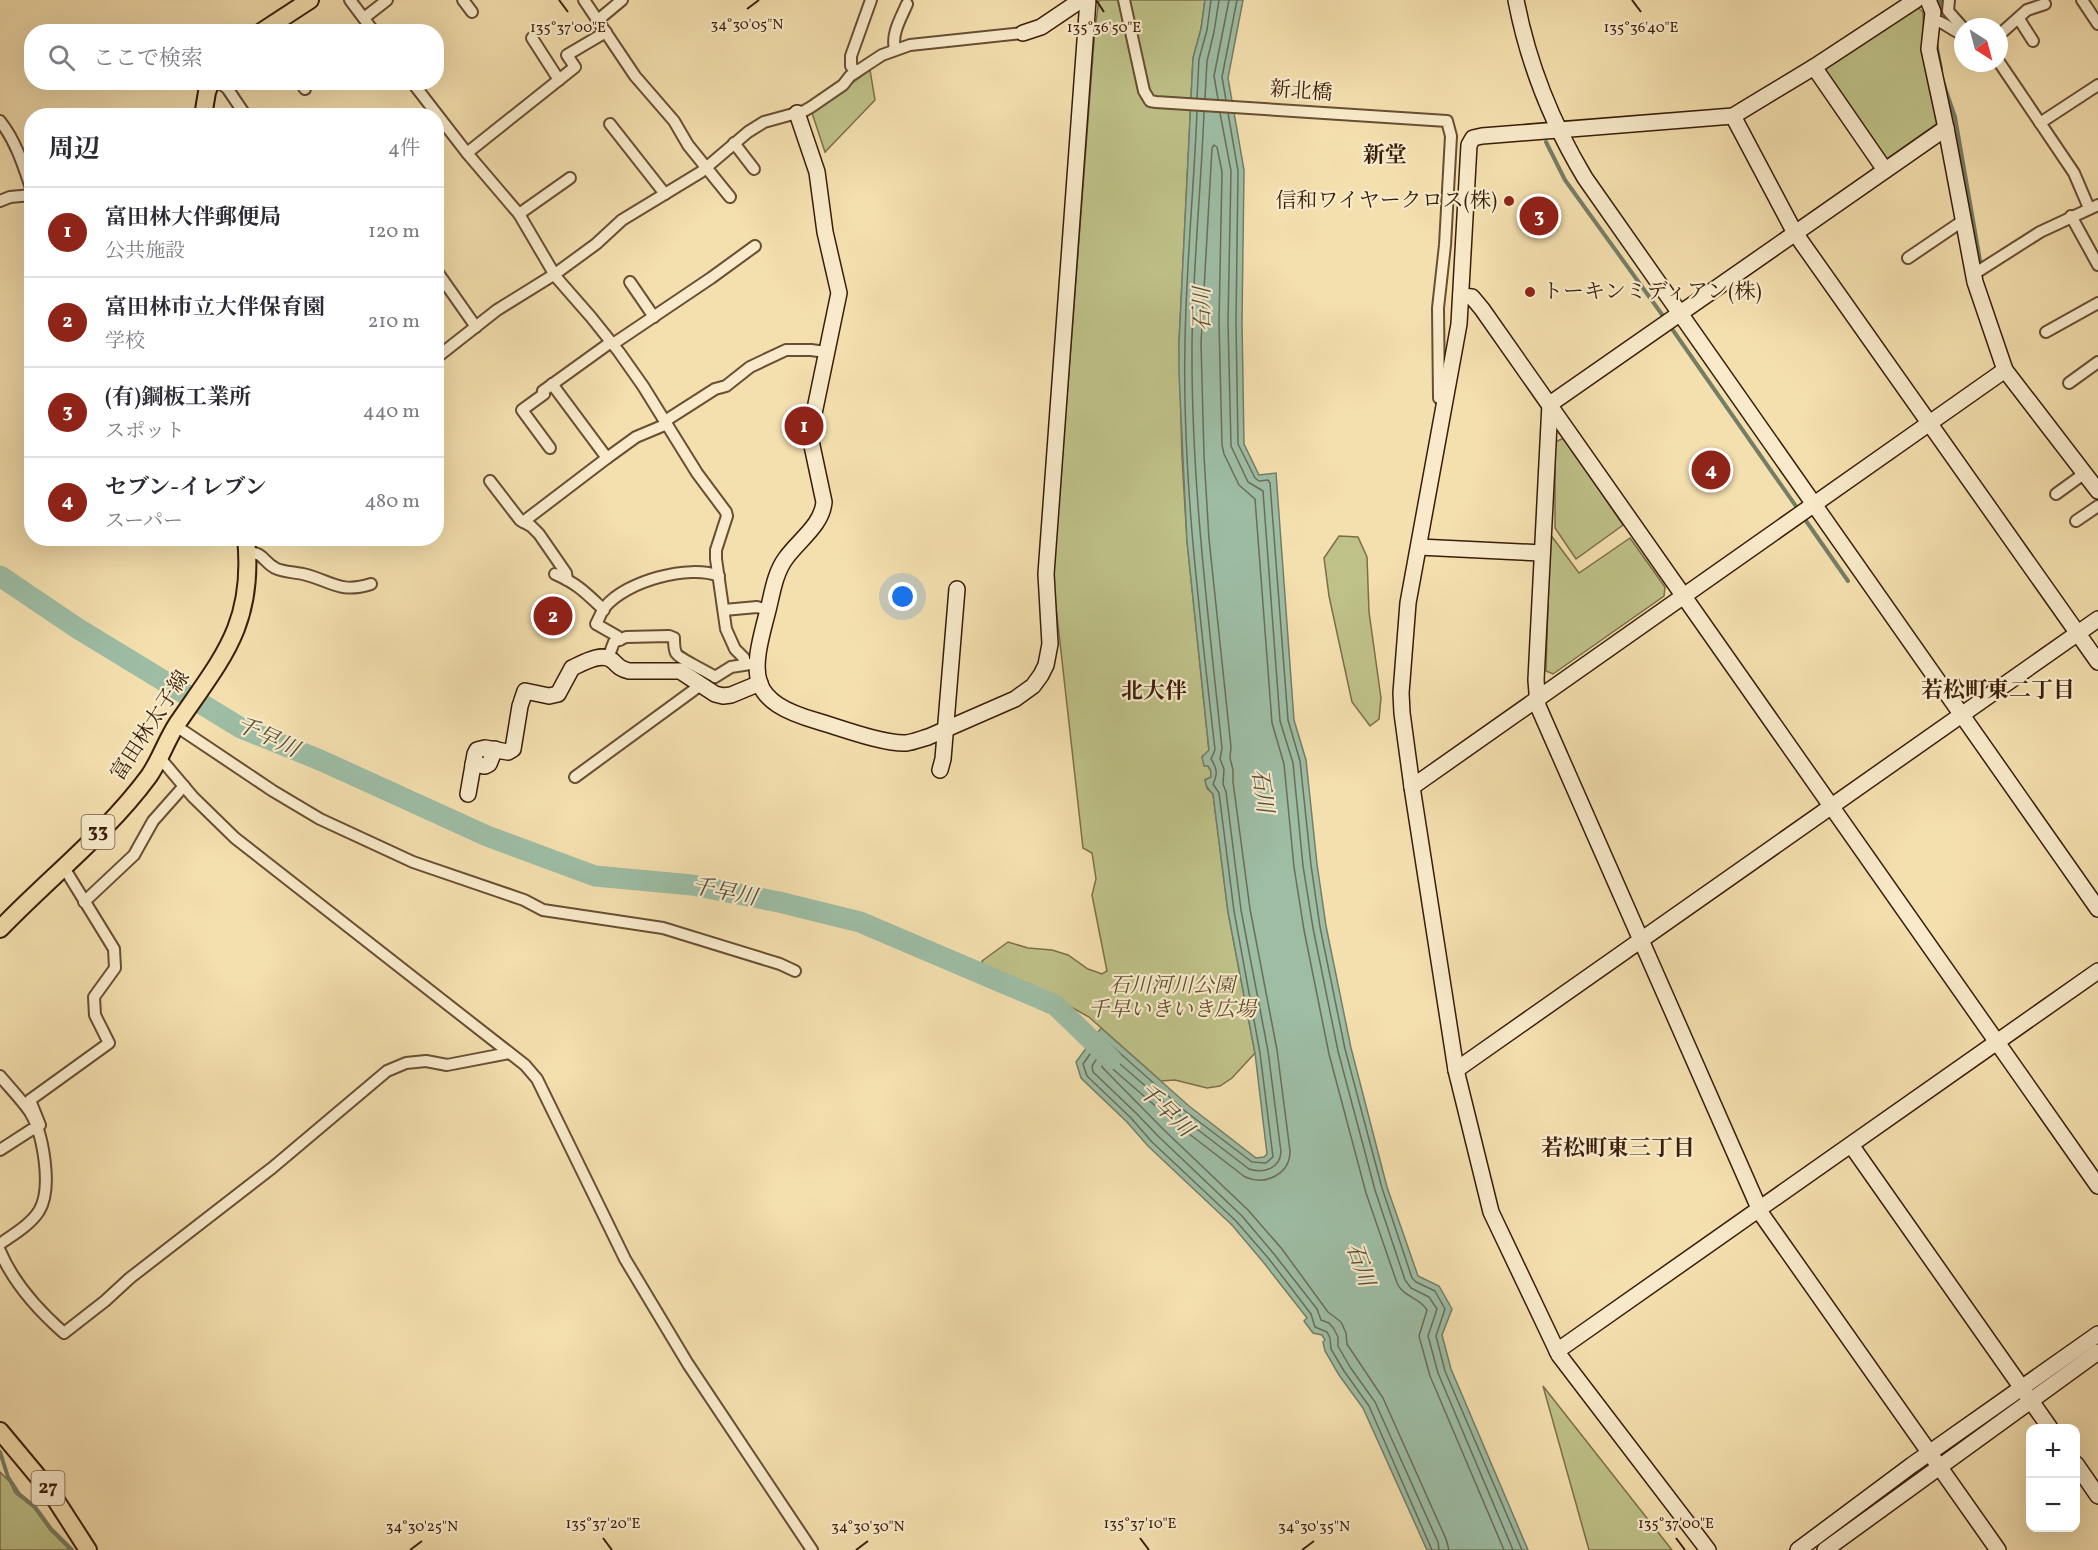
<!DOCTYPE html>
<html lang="ja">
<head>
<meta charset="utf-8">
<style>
  :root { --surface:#fff; --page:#f7f7f7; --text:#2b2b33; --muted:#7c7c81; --line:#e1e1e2; --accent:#8f2418 }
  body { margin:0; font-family:Vollkorn,"Noto Serif JP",serif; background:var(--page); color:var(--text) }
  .controls { position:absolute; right:18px; bottom:18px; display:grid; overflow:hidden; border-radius:12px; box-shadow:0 6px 24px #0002 }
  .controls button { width:54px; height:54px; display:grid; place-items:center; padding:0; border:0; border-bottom:2px solid var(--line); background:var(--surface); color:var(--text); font:30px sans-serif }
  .compass { position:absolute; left:1954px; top:18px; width:54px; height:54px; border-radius:50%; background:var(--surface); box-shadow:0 6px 24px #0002; rotate:144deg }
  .you { position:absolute; left:903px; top:597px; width:21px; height:21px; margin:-15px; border:4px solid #fff; border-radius:50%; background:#1a73e8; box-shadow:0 0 0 9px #1a73e833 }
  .badge { display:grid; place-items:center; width:39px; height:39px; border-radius:50%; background:var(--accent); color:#fff; font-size:20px; font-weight:700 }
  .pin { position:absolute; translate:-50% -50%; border:3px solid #fff; box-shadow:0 2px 6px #0006 }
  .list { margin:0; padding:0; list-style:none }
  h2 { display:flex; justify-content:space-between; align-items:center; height:78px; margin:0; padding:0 24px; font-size:26px }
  h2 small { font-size:20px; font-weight:400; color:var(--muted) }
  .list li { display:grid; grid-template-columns:39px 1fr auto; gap:18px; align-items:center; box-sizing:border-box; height:90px; padding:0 24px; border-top:2px solid var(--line) }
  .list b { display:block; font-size:22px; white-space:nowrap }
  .list p { margin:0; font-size:20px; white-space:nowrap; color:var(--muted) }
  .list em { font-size:20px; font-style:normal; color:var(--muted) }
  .icon { flex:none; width:33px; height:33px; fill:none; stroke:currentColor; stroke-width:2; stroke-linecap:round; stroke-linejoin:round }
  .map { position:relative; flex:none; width:2098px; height:1550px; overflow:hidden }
  .search { position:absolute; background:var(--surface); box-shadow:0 6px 24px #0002; left:24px; top:24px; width:420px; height:66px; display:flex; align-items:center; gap:15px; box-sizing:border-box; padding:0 21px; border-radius:24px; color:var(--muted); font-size:22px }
  .panel { position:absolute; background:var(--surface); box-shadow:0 6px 24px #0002; left:24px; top:108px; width:420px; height:438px; border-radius:24px }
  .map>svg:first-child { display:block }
  .green { fill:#bec188; stroke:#7c6f48; stroke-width:1.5 }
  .water { fill:#9dbda5; stroke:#757d67; stroke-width:1.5 }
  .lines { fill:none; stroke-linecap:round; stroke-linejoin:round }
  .shore { stroke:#6b6d57; stroke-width:1.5 }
  .stream { stroke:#757d67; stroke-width:4 }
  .river { stroke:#9dbda5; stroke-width:21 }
  .street-casing { stroke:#684e32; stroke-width:14 }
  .secondary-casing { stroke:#391d09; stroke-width:18 }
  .primary-casing { stroke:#391d09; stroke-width:20 }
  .street { stroke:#f8eaca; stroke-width:10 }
  .secondary { stroke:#f8eaca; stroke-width:15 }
  .primary { stroke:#f4dfae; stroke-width:16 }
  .ticks { fill:none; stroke:#391d09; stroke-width:2 }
  .poi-dot { fill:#8f2418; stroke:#f8eaca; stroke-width:2 }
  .labels { text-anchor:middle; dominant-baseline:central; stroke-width:4.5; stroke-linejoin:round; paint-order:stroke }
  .shield { fill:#f8eaca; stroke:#725a43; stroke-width:1.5 }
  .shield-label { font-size:20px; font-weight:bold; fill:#391d09 }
  .street-label { font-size:21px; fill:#391d09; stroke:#f8eaca }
  .poi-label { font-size:21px; fill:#391d09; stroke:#f8eaca; text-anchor:end }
  .park-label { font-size:21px; font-style:italic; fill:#614e2f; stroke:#f8eaca }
  .neighbourhood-label { font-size:22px; font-weight:bold; fill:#391d09; stroke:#f8eaca }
  .water-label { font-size:22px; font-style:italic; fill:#574d38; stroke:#f8eaca }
  .ticks-label { font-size:15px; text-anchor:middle; fill:#391d09; stroke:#f8eaca; stroke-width:4.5; stroke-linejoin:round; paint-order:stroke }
</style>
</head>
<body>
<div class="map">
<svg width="2098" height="1550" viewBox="0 0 2098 1550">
  <rect width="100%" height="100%" fill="#f4dfae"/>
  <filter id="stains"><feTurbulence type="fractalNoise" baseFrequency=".00333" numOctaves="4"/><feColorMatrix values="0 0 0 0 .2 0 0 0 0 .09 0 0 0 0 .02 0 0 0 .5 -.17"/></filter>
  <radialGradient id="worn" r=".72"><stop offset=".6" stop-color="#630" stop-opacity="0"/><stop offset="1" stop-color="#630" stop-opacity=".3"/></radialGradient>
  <g class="green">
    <path d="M 1099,0 L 1205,0 L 1201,29 L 1193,58 L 1179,343 L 1182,457 L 1187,541 L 1209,751 L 1202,757 L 1211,771 L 1211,777 L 1205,780 L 1207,788 L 1213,794 L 1228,912 L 1255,1053 L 1232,1078 L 1220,1086 L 1207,1088 L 1175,1080 L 1161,1081 L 1089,1017 L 1032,985 L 983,965 L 982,961 L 1008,942 L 1028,948 L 1052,950 L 1068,955 L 1088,969 L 1102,974 L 1107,971 L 1092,895 L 1096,879 L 1092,853 L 1083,848 L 1053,580 L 1095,29 Z"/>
    <path d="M 1917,7 L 1923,12 L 1925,61 L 1939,122 L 1885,160 L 1824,69 L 1828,64 Z"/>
    <path d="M 870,70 L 875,100 L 825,152 L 812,113 Z"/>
    <path d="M 1564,438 L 1623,525 L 1576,559 L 1555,528 L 1555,442 Z"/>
    <path d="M 1550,534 L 1579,573 L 1630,538 L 1665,587 L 1664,596 L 1553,674 L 1546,671 Z"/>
    <path d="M 1339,536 L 1358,537 L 1367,557 L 1369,612 L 1381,698 L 1379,719 L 1370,726 L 1352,702 L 1329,596 L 1324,558 Z"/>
    <path d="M 1543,1386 L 1672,1550 L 1589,1550 Z"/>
    <path d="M 0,1472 L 10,1482 L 15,1493 L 34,1508 L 50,1530 L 70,1550 L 0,1550 Z"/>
  </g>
  <path class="water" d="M 1205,0 L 1243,0 L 1228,78 L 1244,170 L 1242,322 L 1244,444 L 1259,475 L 1276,473 L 1294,720 L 1306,760 L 1317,864 L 1326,926 L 1351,1048 L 1387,1187 L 1418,1276 L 1439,1286 L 1452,1309 L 1442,1335 L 1451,1369 L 1528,1550 L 1427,1550 L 1363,1408 L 1339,1375 L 1325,1351 L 1323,1342 L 1325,1340 L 1322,1335 L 1313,1333 L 1304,1321 L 1307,1318 L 1264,1263 L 1232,1225 L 1148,1146 L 1127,1122 L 1081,1078 L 1076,1062 L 1101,1028 L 1189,1106 L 1256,1158 L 1264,1157 L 1267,1154 L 1255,1053 L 1228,912 L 1213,794 C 1208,789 1206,787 1205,780 L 1211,777 L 1211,771 L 1208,766 L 1204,766 L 1202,757 L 1209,750 L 1187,541 L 1179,373 L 1179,343 L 1193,58 L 1201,29 Z"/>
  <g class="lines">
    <g class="shore">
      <path d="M 1197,98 L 1199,59 L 1207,30 L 1211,0"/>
      <path d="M 1205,98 L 1207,61 L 1214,32 L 1219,0"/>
      <path d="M 1218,99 L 1214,76 L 1229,0"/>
      <path d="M 1226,100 L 1222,77 L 1237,0"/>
      <path d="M 1197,111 C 1194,188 1186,266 1185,343 C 1182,478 1200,615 1215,750 L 1211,759 C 1217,768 1218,774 1213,784 L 1219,793 L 1234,911 L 1260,1053 L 1273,1157 L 1266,1163 L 1252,1162 L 1185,1111 L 1104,1039 L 1100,1040 L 1083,1064 L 1087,1076 L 1131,1118 L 1152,1142 L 1236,1221 L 1269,1259 L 1311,1314 L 1315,1327 L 1327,1332 L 1330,1338 L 1331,1349 L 1344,1371 L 1369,1406 L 1432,1550"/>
      <path d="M 1204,112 C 1201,189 1193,267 1192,344 C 1191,479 1208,614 1222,748 L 1220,759 L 1224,769 L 1223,784 L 1226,792 L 1241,910 L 1268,1051 L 1281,1152 C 1280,1168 1264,1174 1249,1169 L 1180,1116 L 1105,1051 L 1102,1051 L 1092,1066 L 1093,1072 L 1136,1113 L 1158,1136 L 1242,1216 L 1274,1254 L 1317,1309 L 1321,1320 L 1329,1323 L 1334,1329 L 1338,1337 L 1338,1346 L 1350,1367 L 1375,1402 L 1438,1542 L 1439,1550"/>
      <path d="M 1220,113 L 1231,171 L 1228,322 L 1231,446 L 1248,482 L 1263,491 L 1280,721 L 1293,763 L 1303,866 L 1313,928 L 1338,1051 L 1375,1190 L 1405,1280 L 1411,1288 L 1429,1297 L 1437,1309 L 1428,1336 L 1438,1373 L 1513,1550"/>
      <path d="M 1228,113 L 1238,171 L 1236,322 L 1238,444 L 1255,478 L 1259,481 L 1268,480 L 1270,483 L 1288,720 L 1300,761 L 1311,865 L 1320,927 L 1345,1049 L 1382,1188 L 1412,1278 L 1416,1282 L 1435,1291 L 1445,1309 L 1436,1336 L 1445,1371 L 1522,1550"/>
      <path d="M 1449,1550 L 1446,1539 L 1383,1398 L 1347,1344 L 1346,1333 L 1341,1322 L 1328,1312 L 1282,1249 L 1248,1210 L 1164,1130 L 1102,1067 L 1103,1064 L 1107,1064 L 1175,1123 L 1245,1177 C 1266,1186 1290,1174 1290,1151 L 1277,1050 L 1250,909 L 1233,782 L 1233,770 L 1230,758 L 1231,747 L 1209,539 L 1204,456 L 1201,343 L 1212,148 L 1214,145 L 1217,147 L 1222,172 L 1219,322 L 1222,445 L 1224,454 L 1239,485 L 1255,499 L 1272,723 L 1284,764 L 1294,867 L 1304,930 L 1329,1054 L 1366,1193 L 1397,1283 C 1403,1297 1419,1297 1427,1310 L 1419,1336 L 1430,1376 L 1504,1550"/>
    </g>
    <g class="stream">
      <path d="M 1940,12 L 1940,0"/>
      <path d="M 1936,43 L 1941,69"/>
      <path d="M 1943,82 L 1955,117 L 1981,266"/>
      <path d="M 1546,142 L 1565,180 L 1666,320"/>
      <path d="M 1670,326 L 1800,512"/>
      <path d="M 1804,518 L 1848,581"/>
      <path d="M 0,1452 L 8,1477 L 19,1494 L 35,1507 L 51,1529 L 72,1550"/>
    </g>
    <path class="river" d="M 0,576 L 77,628 L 241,728 L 320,760 L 487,836 L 595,876 L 692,885 L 779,902 L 860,922 L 1055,1005 L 1111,1059"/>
    <defs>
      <g id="street">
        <path d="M 350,0 L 374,32"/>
        <path d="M 463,0 L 472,12"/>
        <path d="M 584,0 L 635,76 L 674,121 L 688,145 L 730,197"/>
        <path d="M 1124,0 L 1144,91 L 1150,101 L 1156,102 L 1447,121 L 1451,136 L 1445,245 L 1438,308 L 1439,398 L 1446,400"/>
        <path d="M 1949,0 L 1948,11 L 1963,28"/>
        <path d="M 2082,0 L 2098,24"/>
        <path d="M 364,18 L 387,0"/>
        <path d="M 2019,19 L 2033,41"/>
        <path d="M 598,20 L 622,0"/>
        <path d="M 1932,20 C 1945,21 1951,31 1963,34"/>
        <path d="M 1999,35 L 2027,10 L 2045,4"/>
        <path d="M 532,38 L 559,80"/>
        <path d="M 895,49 C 891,34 901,18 907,4"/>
        <path d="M 1999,62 L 2074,173 L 2089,208"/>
        <path d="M 856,72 L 851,66 L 851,56 L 871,0"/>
        <path d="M 218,82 L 227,88 L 246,116"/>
        <path d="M 300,82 L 305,89"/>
        <path d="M 412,82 L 467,153 L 519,214 L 556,277 L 591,317 L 619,352 L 643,386 L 697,473 L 726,512 L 727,516 L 716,550 L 716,559 L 726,629 L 735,649 L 744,658 L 744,664"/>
        <path d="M 0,121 C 16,141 24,167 32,191"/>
        <path d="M 2040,123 L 2098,85"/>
        <path d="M 610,124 L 665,194"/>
        <path d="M 734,143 L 754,169"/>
        <path d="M 467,153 L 575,67 L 567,55 L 606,32"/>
        <path d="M 0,201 L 10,197 L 32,195"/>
        <path d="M 519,214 L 570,178"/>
        <path d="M 2071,216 L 2098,265"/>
        <path d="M 1908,258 L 1964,220"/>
        <path d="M 436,270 L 476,327"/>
        <path d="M 1974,274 L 2040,232 L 2098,205"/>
        <path d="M 630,282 L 654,317"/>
        <path d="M 2046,332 L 2098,303"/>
        <path d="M 613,344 L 711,278 L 755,246"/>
        <path d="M 436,358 L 497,310 L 555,274 L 596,244 L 622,220 L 701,172 L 748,132 L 764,122 L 804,111 L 811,107 L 843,85 L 850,76 L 882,55 L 910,45 L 1023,33"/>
        <path d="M 2069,383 L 2098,362"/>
        <path d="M 665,421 L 715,389 L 726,386 L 750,367 L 786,350 L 811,350 L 826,352"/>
        <path d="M 550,448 L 522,410 L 544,394 L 543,391 L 611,342"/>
        <path d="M 607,458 L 636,437 L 667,424"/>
        <path d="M 490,481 L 520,520 L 531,526 L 539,534 L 566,573 L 567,580"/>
        <path d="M 2056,494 L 2085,473"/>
        <path d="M 2076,521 L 2098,506"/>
        <path d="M 523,522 L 607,458 L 552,384"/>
        <path d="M 247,552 C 265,553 262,561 275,568 C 282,572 294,572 303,574 C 332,581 339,594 371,584"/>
        <path d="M 555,574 C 578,584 586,593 604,610"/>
        <path d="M 724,610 L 757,607 L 768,610"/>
        <path d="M 620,640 L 617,636 L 596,624 C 599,619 601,612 605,607 C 626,581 689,564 719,576"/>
        <path d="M 608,658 L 614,642 L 626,637 L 669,636 L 674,638 C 674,642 674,649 676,653 C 677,657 709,673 715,677 L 731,667 L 750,664"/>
        <path d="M 176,726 L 273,791 L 320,819 L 413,862 L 524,900 L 543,910 L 663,928 L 780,964 L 795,971"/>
        <path d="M 160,758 L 193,797 L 235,838 L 525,1065 L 537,1079 L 625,1259 L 688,1364 L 812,1550"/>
        <path d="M 575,777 L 702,684"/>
        <path d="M 84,902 L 134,855 L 153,821 L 184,786"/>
        <path d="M 0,1076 C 10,1088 21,1099 30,1112 C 43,1133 53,1188 39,1211 C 30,1225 14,1234 0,1244"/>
        <path d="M 36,1129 L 40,1125 L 30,1100 L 109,1043 L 95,1015 L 94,997 L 115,968 L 114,949 L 63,866"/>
        <path d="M 0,1150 L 31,1130 L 36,1129"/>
        <path d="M 0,1251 C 13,1282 39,1311 64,1333 L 105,1301 L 130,1278 L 272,1168 L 387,1071 L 406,1063 L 426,1061 L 447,1065 L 509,1053"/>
      </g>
      <g id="secondary">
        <path d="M 1516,0 C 1528,63 1552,123 1585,178 L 2098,909"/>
        <path d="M 1928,0 L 1933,12 L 1929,49 L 1946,128 L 1975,282 L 2005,370 L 2098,491"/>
        <path d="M 1023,33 L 1041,27 L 1081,0"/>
        <path d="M 1814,67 L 1885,170"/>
        <path d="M 797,113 L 817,172 L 825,232 L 839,293 L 811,428 L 811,441 L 824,502 C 822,525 799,540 786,558 C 774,574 772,596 767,614 C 750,677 748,701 817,721 C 841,728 883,744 906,743 C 914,742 921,739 928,737 L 1015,699 L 1033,686 L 1041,675 L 1046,665 L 1050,644 L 1046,574 L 1088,0"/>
        <path d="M 1733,116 L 1795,233 L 2098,662"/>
        <path d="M 1946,128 L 1550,404 L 1536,680 L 1538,706 L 1762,1215 L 1998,1550"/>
        <path d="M 1461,296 L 1472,297 L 1482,309 L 2098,1186"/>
        <path d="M 1419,547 L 1542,553"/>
        <path d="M 473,764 L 485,766 L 489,764 L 495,749"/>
        <path d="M 940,770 L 943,759 L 957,589"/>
        <path d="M 1412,787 L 2005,370"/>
        <path d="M 468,794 L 475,754 L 477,750 L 485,748 L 508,752 L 513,749 L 520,706 L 525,691 L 549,696 L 558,694 L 572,668 C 583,663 602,651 613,661 C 619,667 621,669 629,671 L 680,671 L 715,694 L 723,696 L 731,695 L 760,683"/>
        <path d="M 1456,1070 L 2098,619"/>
        <path d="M 1851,1145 L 2050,1428"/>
        <path d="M 1557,1351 L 2098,971"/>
        <path d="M 2076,1464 L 2098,1496"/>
        <path d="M 1708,1550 L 1559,1355 L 1491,1212 L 1456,1070 L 1412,787 L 1402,713 L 1401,693 L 1408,603 L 1459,324 L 1469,145 L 1473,138 L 1482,136 L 1733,116 L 1814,67 L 1916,0"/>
        <path d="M 1798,1550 L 1912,1465 L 2098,1334"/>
        <path d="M 1825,1550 L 2098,1352"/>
      </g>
      <g id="primary">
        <path d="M 261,32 L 310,0"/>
        <path d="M 203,116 L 207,92 L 211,82"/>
        <path d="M 0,929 C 49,878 107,833 149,776 C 160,760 166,741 177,724 C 222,658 255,624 246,538"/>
        <path d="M 0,1431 L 50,1491 L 88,1550"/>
      </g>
    </defs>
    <use href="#street" class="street-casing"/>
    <use href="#secondary" class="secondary-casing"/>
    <use href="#primary" class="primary-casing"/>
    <use href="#street" class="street"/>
    <use href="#secondary" class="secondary"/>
    <use href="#primary" class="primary"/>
  </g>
  <path class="ticks" d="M 559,0 L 568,12M 1096,0 L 1104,12M 1632,0 L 1641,12M 747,9 L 759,0M 603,1538 L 612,1550M 1140,1538 L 1149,1550M 1676,1538 L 1685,1550M 410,1550 L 422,1541M 856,1550 L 868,1541M 1302,1550 L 1314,1541"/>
  <g class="poi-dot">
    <circle cx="1509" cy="201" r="6"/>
    <circle cx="1530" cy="292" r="6"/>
  </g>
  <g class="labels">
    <g class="shield">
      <rect x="81.5" y="815" width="33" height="34" rx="4.5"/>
      <rect x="31.5" y="1471" width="33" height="34" rx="4.5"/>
    </g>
    <g class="shield-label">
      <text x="98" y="832">33</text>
      <text x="48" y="1488">27</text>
    </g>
    <g class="street-label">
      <text transform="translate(1301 92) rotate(4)">新北橋</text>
      <text transform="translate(151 726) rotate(-57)">富田林太子線</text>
    </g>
    <g class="poi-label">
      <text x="1497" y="201">信和ワイヤークロス(株)</text>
      <text x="1542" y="292" text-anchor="start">トーキンミディアン(株)</text>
    </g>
    <g class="park-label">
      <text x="1172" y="986">石川河川公園<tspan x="1172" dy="24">千早いきいき広場</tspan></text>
    </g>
    <g class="neighbourhood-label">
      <text x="1385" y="156">新堂</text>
      <text x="1998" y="691">若松町東二丁目</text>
      <text x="1154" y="692">北大伴</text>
      <text x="1618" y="1149">若松町東三丁目</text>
    </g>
    <g class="water-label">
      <text transform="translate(1203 309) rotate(-90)">石川</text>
      <text transform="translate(267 738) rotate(25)">千早川</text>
      <text transform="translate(1261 791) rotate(82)">石川</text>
      <text transform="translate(724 893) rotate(11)">千早川</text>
      <text transform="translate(1165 1111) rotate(44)">千早川</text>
      <text transform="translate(1359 1265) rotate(71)">石川</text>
    </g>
  </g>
  <g class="ticks-label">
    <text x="747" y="29">34°30'05"N</text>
    <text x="568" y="32">135°37'00"E</text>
    <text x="1104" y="32">135°36'50"E</text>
    <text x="1641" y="32">135°36'40"E</text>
    <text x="603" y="1528">135°37'20"E</text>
    <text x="1140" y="1528">135°37'10"E</text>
    <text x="1676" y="1528">135°37'00"E</text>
    <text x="422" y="1531">34°30'25"N</text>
    <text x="868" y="1531">34°30'30"N</text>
    <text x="1314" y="1531">34°30'35"N</text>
  </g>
  <rect width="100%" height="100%" filter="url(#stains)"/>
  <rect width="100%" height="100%" fill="url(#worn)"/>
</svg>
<div class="controls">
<button>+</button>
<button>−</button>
</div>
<svg class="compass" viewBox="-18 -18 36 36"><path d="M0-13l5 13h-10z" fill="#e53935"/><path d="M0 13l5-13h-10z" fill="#7c7c81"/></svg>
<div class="you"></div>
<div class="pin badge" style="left:804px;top:426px">1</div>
<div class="pin badge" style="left:553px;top:616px">2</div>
<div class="pin badge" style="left:1539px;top:216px">3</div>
<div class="pin badge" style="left:1711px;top:470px">4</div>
<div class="search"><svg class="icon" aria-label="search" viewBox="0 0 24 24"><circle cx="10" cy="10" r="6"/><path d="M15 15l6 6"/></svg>ここで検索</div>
<section class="panel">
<h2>周辺<small>4件</small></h2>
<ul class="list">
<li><span class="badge">1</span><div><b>富田林大伴郵便局</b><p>公共施設</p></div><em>120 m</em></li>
<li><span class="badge">2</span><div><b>富田林市立大伴保育園</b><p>学校</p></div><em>210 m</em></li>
<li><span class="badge">3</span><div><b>(有)鋼板工業所</b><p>スポット</p></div><em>440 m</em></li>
<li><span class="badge">4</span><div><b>セブン-イレブン</b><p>スーパー</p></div><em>480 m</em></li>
</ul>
</section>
</div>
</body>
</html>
